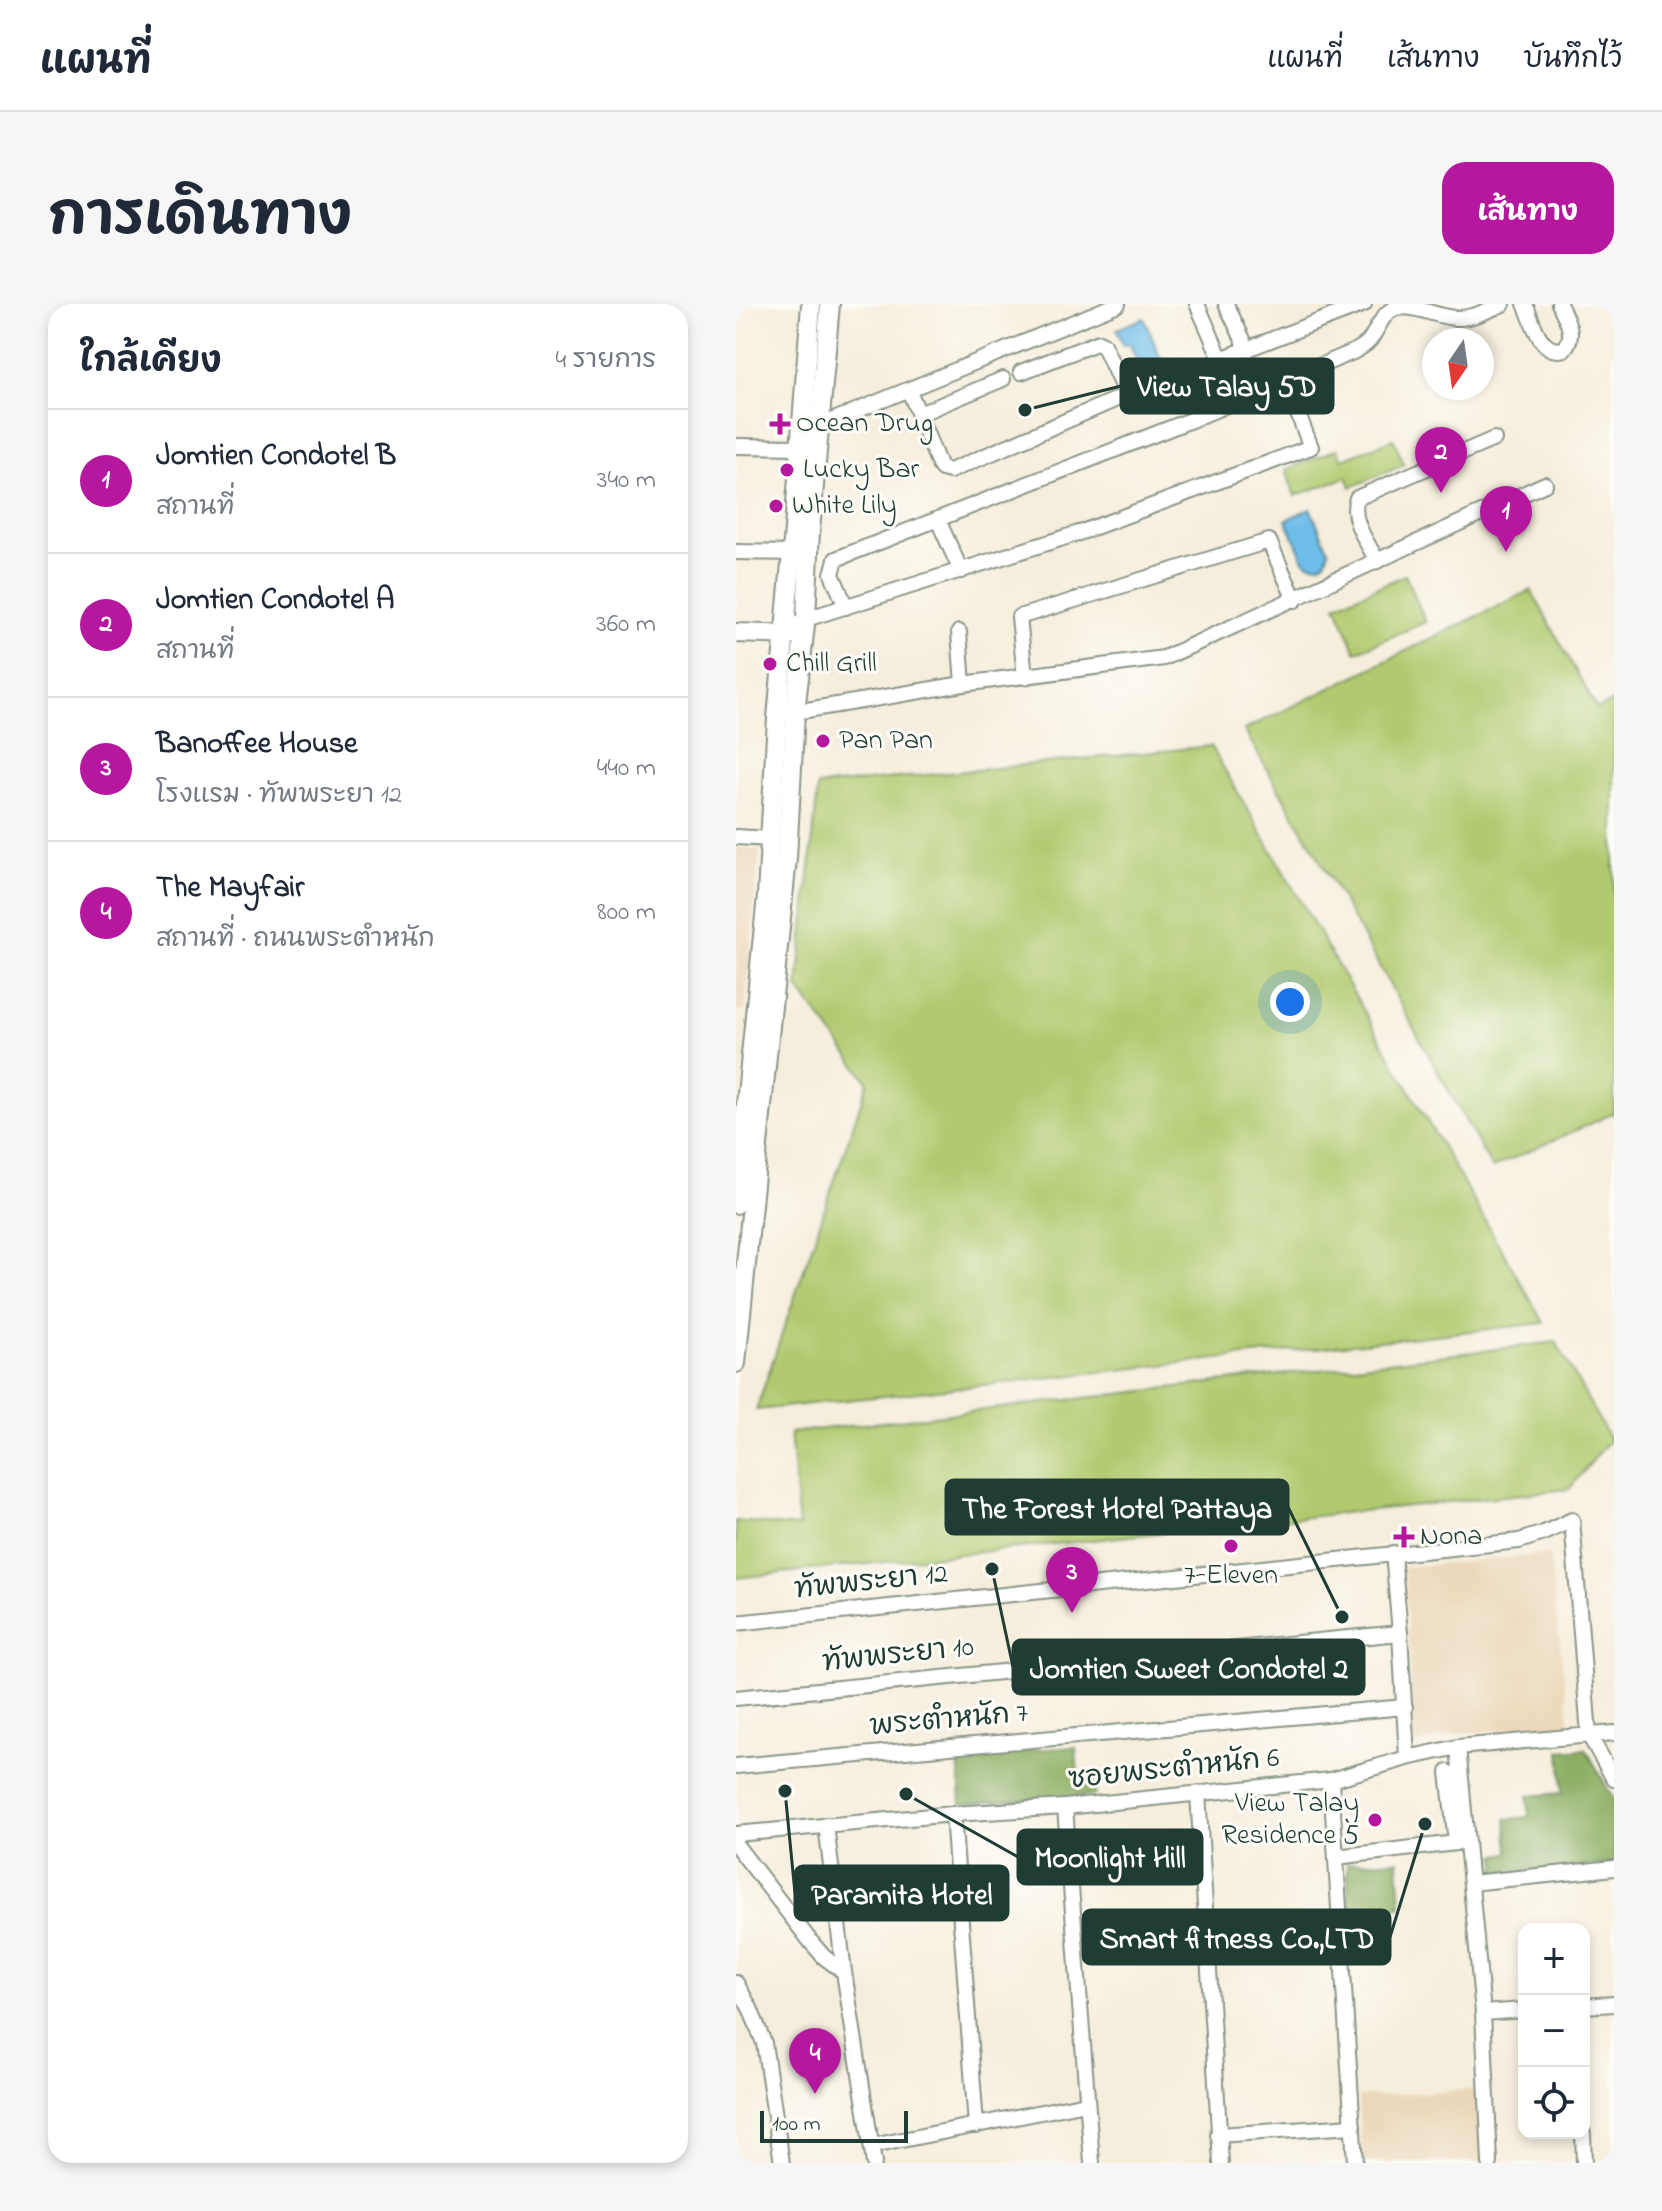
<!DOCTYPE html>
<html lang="th">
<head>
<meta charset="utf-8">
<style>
  :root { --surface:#fff; --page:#f6f6f7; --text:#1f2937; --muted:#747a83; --line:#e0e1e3; --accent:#b5179e }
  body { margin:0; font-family:"Indie Flower","Playpen Sans Thai",sans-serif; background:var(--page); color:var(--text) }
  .controls { position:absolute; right:24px; bottom:24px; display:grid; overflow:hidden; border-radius:16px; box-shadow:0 4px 12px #0003 }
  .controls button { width:72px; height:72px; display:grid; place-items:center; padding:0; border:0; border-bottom:2px solid var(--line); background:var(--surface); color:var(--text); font:40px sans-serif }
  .compass { position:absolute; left:686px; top:24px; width:72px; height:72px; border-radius:50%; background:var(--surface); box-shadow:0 4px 12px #0003; rotate:193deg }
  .scale { position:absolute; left:24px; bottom:20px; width:148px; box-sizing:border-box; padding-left:8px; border:4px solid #1f3d34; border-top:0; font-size:22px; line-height:28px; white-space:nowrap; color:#1f3d34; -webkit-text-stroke:6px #fdfcf7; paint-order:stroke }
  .you { position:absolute; left:554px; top:698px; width:28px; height:28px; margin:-20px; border:6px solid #fff; border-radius:50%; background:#1a73e8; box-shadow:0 0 0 12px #1a73e833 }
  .badge { display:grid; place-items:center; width:52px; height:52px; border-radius:50%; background:var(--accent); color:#fff; font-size:26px; font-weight:700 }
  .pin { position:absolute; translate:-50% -66px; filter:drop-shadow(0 2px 4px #0008) }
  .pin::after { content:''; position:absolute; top:42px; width:28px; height:24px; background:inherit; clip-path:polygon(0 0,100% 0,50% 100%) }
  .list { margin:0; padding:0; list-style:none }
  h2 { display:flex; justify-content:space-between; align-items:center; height:104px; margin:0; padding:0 32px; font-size:34px }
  h2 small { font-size:26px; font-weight:400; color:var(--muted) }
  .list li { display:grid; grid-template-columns:52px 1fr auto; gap:24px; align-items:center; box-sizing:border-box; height:144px; padding:0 32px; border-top:2px solid var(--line) }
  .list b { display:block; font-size:30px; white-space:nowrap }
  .list p { margin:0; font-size:26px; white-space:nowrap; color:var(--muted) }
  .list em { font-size:26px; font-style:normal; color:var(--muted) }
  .icon { flex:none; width:44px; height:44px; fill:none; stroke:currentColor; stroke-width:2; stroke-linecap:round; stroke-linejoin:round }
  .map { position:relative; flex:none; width:878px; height:1859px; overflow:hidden; border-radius:24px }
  header { display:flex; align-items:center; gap:48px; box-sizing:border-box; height:112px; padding:0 40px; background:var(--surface); border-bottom:2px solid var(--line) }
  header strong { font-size:38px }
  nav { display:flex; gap:44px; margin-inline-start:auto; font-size:28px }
  .intro { display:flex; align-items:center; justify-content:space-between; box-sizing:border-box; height:192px; padding:0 48px }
  h1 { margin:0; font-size:56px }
  .button { padding:20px 36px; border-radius:24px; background:var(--accent); color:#fff; font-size:28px; font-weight:700 }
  main { display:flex; gap:48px; padding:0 48px }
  aside { flex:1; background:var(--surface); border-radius:24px; box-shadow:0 4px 12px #0003 }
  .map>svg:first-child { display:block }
  .built { fill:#ebd8ba }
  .green { fill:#b1ca6f; stroke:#688452; stroke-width:2 }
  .forest { fill:#8cae62; stroke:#56764b; stroke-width:2 }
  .water { fill:#6ebde9; stroke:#467d8e; stroke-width:2 }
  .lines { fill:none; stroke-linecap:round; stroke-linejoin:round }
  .minor-casing { stroke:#8a9688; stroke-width:18 }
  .major-casing { stroke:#8a9688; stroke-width:22 }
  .minor { stroke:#fff; stroke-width:14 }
  .major { stroke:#fff; stroke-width:18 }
  .poi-dot { fill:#b5179e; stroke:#fdfcf7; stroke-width:3 }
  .labels { text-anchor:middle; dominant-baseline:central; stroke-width:6; stroke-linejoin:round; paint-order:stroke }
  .poi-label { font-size:28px; fill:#1f3d34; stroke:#fdfcf7; text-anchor:start }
  .street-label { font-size:28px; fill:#1f3d34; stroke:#fdfcf7 }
  .leader { fill:none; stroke:#1f3d34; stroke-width:3 }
  .callout-dot { fill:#1f3d34; stroke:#fdfcf7; stroke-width:3 }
  .callout { fill:#1f3d34; stroke:#1f3d34; stroke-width:3 }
  .callout-label { font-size:30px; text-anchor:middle; font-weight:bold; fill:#fff }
</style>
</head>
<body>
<header>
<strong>แผนที่</strong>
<nav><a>แผนที่</a><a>เส้นทาง</a><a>บันทึกไว้</a></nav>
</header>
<div class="intro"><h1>การเดินทาง</h1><a class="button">เส้นทาง</a></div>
<main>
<aside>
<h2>ใกล้เคียง<small>4 รายการ</small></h2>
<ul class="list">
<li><span class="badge">1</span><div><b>Jomtien Condotel B</b><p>สถานที่</p></div><em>340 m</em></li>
<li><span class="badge">2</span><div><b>Jomtien Condotel A</b><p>สถานที่</p></div><em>360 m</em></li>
<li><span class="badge">3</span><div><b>Banoffee House</b><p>โรงแรม · ทัพพระยา 12</p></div><em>440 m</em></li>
<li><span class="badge">4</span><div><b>The Mayfair</b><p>สถานที่ · ถนนพระตำหนัก</p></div><em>800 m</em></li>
</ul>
</aside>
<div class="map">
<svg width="878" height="1859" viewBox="0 0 878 1859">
  <rect width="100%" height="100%" fill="#fdfcf7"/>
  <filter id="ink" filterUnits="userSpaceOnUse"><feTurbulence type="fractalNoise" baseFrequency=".0125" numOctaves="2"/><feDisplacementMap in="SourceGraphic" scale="16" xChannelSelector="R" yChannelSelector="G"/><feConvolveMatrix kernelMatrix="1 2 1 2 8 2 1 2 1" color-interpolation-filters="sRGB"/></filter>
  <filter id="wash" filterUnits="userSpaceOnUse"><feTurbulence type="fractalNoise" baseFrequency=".006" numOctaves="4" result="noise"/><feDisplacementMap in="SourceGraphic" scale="32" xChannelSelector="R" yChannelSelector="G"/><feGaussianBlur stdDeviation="1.8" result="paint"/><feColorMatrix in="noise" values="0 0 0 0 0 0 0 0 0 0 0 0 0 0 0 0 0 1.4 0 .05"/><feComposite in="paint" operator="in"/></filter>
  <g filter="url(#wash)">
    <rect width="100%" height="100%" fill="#f6eedc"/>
    <g class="built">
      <path d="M 0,544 L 24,545 L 9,708 L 0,707 Z"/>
      <path d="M 813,1250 L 834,1420 L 716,1430 L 678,1441 L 668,1263 Z"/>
      <path d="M 747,1785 L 752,1859 L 627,1859 L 622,1793 Z"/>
    </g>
    <g class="green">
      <path d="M 658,135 L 668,161 L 615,183 L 611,173 L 559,192 L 550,166 L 601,145 L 606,155 Z"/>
      <path d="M 669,271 L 690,318 L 620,348 L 600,301 Z"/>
      <path d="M 795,286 L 861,405 L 878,397 L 878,809 L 756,864 L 576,542 L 508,426 Z"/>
      <path d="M 475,442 L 808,1019 L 20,1106 L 132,778 L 62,684 L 82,482 Z"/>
      <path d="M 820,1038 L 874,1136 L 833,1185 L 0,1274 L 0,1217 L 63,1223 L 54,1129 Z"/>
    </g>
    <g class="forest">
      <path d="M 340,1443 L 342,1470 L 358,1470 L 359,1491 L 225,1500 L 222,1451 Z"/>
      <path d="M 850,1445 L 878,1496 L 878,1560 L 761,1569 L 760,1551 L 773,1549 L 770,1515 L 793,1513 L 792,1492 L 827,1489 L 824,1447 Z"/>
      <path d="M 662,1556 L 665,1603 L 613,1607 L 611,1559 Z"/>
    </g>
    <g class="water">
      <path d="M 408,14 L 426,58 L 405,67 L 394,40 L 387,41 L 381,25 Z"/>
      <path d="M 574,204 L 593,247 L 589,258 L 583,261 L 571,259 L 567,254 L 550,216 Z"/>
    </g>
  </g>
  <g filter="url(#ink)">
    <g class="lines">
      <defs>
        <g id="minor">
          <path d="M 461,0 L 485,55"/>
          <path d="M 490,0 L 512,46"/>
          <path d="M 789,0 C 797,17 804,52 828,45 C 841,31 830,15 823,0"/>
          <path d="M 285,68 L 363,38 L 367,40 L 390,91"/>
          <path d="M 173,86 L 203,161 L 206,165 L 214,167 L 397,88 L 427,80 L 459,69 L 485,55 L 628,0"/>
          <path d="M 183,110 L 267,75"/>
          <path d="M 83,122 L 382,0"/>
          <path d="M 0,142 L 64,143"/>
          <path d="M 202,216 L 225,267"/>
          <path d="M 0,248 L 56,249"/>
          <path d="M 641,257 C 632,239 613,215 621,194 L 758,135"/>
          <path d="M 110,303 L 96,270 L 100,255 L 455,116 L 617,48 C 623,45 629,42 633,37 C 642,26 645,10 659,4 C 679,0 700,13 720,14 C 736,15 752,6 767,0"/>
          <path d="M 49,319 L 69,321 L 70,315 L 343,229 L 575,143 L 549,77"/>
          <path d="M 223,328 L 227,380"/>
          <path d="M 289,373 L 283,313 L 533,237 L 559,296"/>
          <path d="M 59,408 L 227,380 L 428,354 L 809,180"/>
          <path d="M 0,533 L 35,535"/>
          <path d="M 657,1249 L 664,1329 L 671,1454"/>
          <path d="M 0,1319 L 783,1237 L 808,1229 L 836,1216 L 853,1431 L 878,1475"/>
          <path d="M 0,1394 L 664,1329"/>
          <path d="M 722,1443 L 747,1709 L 754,1859"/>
          <path d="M 0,1462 L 669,1403"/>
          <path d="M 595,1476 L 619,1859"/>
          <path d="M 462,1490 L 485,1859"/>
          <path d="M 329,1503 L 356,1859"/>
          <path d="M 217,1510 L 240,1822"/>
          <path d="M 90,1521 L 108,1668 L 138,1859"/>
          <path d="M 0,1530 L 217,1510 L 329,1503 L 595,1476 L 671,1454 L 722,1443 L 878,1429"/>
          <path d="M 0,1541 L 75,1638 L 88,1653 L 108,1668"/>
          <path d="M 600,1553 L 720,1539 L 712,1468"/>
          <path d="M 735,1579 L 878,1564"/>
          <path d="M 0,1679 L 14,1704 L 28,1739 L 46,1859"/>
          <path d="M 848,1702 L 878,1700"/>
          <path d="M 747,1709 L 788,1706"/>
          <path d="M 847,1829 L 848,1859"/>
          <path d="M 482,1831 L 617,1822"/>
          <path d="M 136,1842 L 350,1799"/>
        </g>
        <g id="major">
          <path d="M 70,315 L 74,227 L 94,0"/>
          <path d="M 0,329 L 57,331"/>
          <path d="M 0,900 L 31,592 L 41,414 L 58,226 L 75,0"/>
          <path d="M 0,1059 L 51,554 L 59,408 L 69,321"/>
        </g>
      </defs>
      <use href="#minor" class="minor-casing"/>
      <use href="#major" class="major-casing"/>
      <use href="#minor" class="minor"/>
      <use href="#major" class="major"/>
    </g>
  </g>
  <g class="poi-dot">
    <path d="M40 108h8v8h8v8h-8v8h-8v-8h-8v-8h8z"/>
    <circle cx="51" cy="166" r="8"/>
    <circle cx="40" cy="202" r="8"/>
    <circle cx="34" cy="360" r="8"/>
    <circle cx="87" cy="437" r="8"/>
    <path d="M664 1221h8v8h8v8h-8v8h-8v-8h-8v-8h8z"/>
    <circle cx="495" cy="1242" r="8"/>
    <circle cx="639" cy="1516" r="8"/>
  </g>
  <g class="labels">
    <g class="poi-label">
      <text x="60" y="120">Ocean Drug</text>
      <text x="67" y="166">Lucky Bar</text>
      <text x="56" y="202">White Lily</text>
      <text x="50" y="360">Chill Grill</text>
      <text x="103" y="437">Pan Pan</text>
      <text x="684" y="1233">Nona</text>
      <text x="495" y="1272" text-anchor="middle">7-Eleven</text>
      <text x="623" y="1500" text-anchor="end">View Talay<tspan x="623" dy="32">Residence 5</tspan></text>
    </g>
    <g class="street-label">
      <text transform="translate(135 1279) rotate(-6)">ทัพพระยา 12</text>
      <text transform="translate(162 1352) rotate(-6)">ทัพพระยา 10</text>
      <text transform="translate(213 1417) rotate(-5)">พระตำหนัก 7</text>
      <text transform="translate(438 1466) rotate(-6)">ซอยพระตำหนัก 6</text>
    </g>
  </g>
  <path class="leader" d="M289 106L385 82M606 1313L552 1203M256 1265L277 1363M170 1490L282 1553M49 1487L59 1589M689 1520L654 1633"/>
  <g class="callout-dot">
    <circle cx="289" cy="106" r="8"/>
    <circle cx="606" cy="1313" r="8"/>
    <circle cx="256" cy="1265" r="8"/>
    <circle cx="170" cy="1490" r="8"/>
    <circle cx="49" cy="1487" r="8"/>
    <circle cx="689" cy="1520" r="8"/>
  </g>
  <g class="callout">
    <rect x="385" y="55" width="212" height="54" rx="8"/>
    <rect x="210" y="1176" width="342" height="54" rx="8"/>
    <rect x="277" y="1336" width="351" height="54" rx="8"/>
    <rect x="282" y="1526" width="184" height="54" rx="8"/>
    <rect x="59" y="1562" width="213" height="54" rx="8"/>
    <rect x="347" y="1606" width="307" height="54" rx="8"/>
  </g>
  <g class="callout-label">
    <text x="491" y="92">View Talay 5D</text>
    <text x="381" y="1214">The Forest Hotel Pattaya</text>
    <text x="453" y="1374">Jomtien Sweet Condotel 2</text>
    <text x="374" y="1563">Moonlight Hill</text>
    <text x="166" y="1600">Paramita Hotel</text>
    <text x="501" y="1644">Smart fitness Co.,LTD</text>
  </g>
</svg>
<div class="controls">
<button>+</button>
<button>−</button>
<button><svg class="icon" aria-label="locate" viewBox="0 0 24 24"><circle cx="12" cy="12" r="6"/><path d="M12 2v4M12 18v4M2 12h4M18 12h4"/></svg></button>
</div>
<svg class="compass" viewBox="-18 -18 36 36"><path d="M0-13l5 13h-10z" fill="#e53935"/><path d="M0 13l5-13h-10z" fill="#747a83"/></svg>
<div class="scale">100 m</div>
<div class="you"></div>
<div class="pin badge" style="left:770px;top:248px">1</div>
<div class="pin badge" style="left:705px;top:189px">2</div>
<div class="pin badge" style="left:336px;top:1309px">3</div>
<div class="pin badge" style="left:79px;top:1790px">4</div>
</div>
</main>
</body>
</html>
